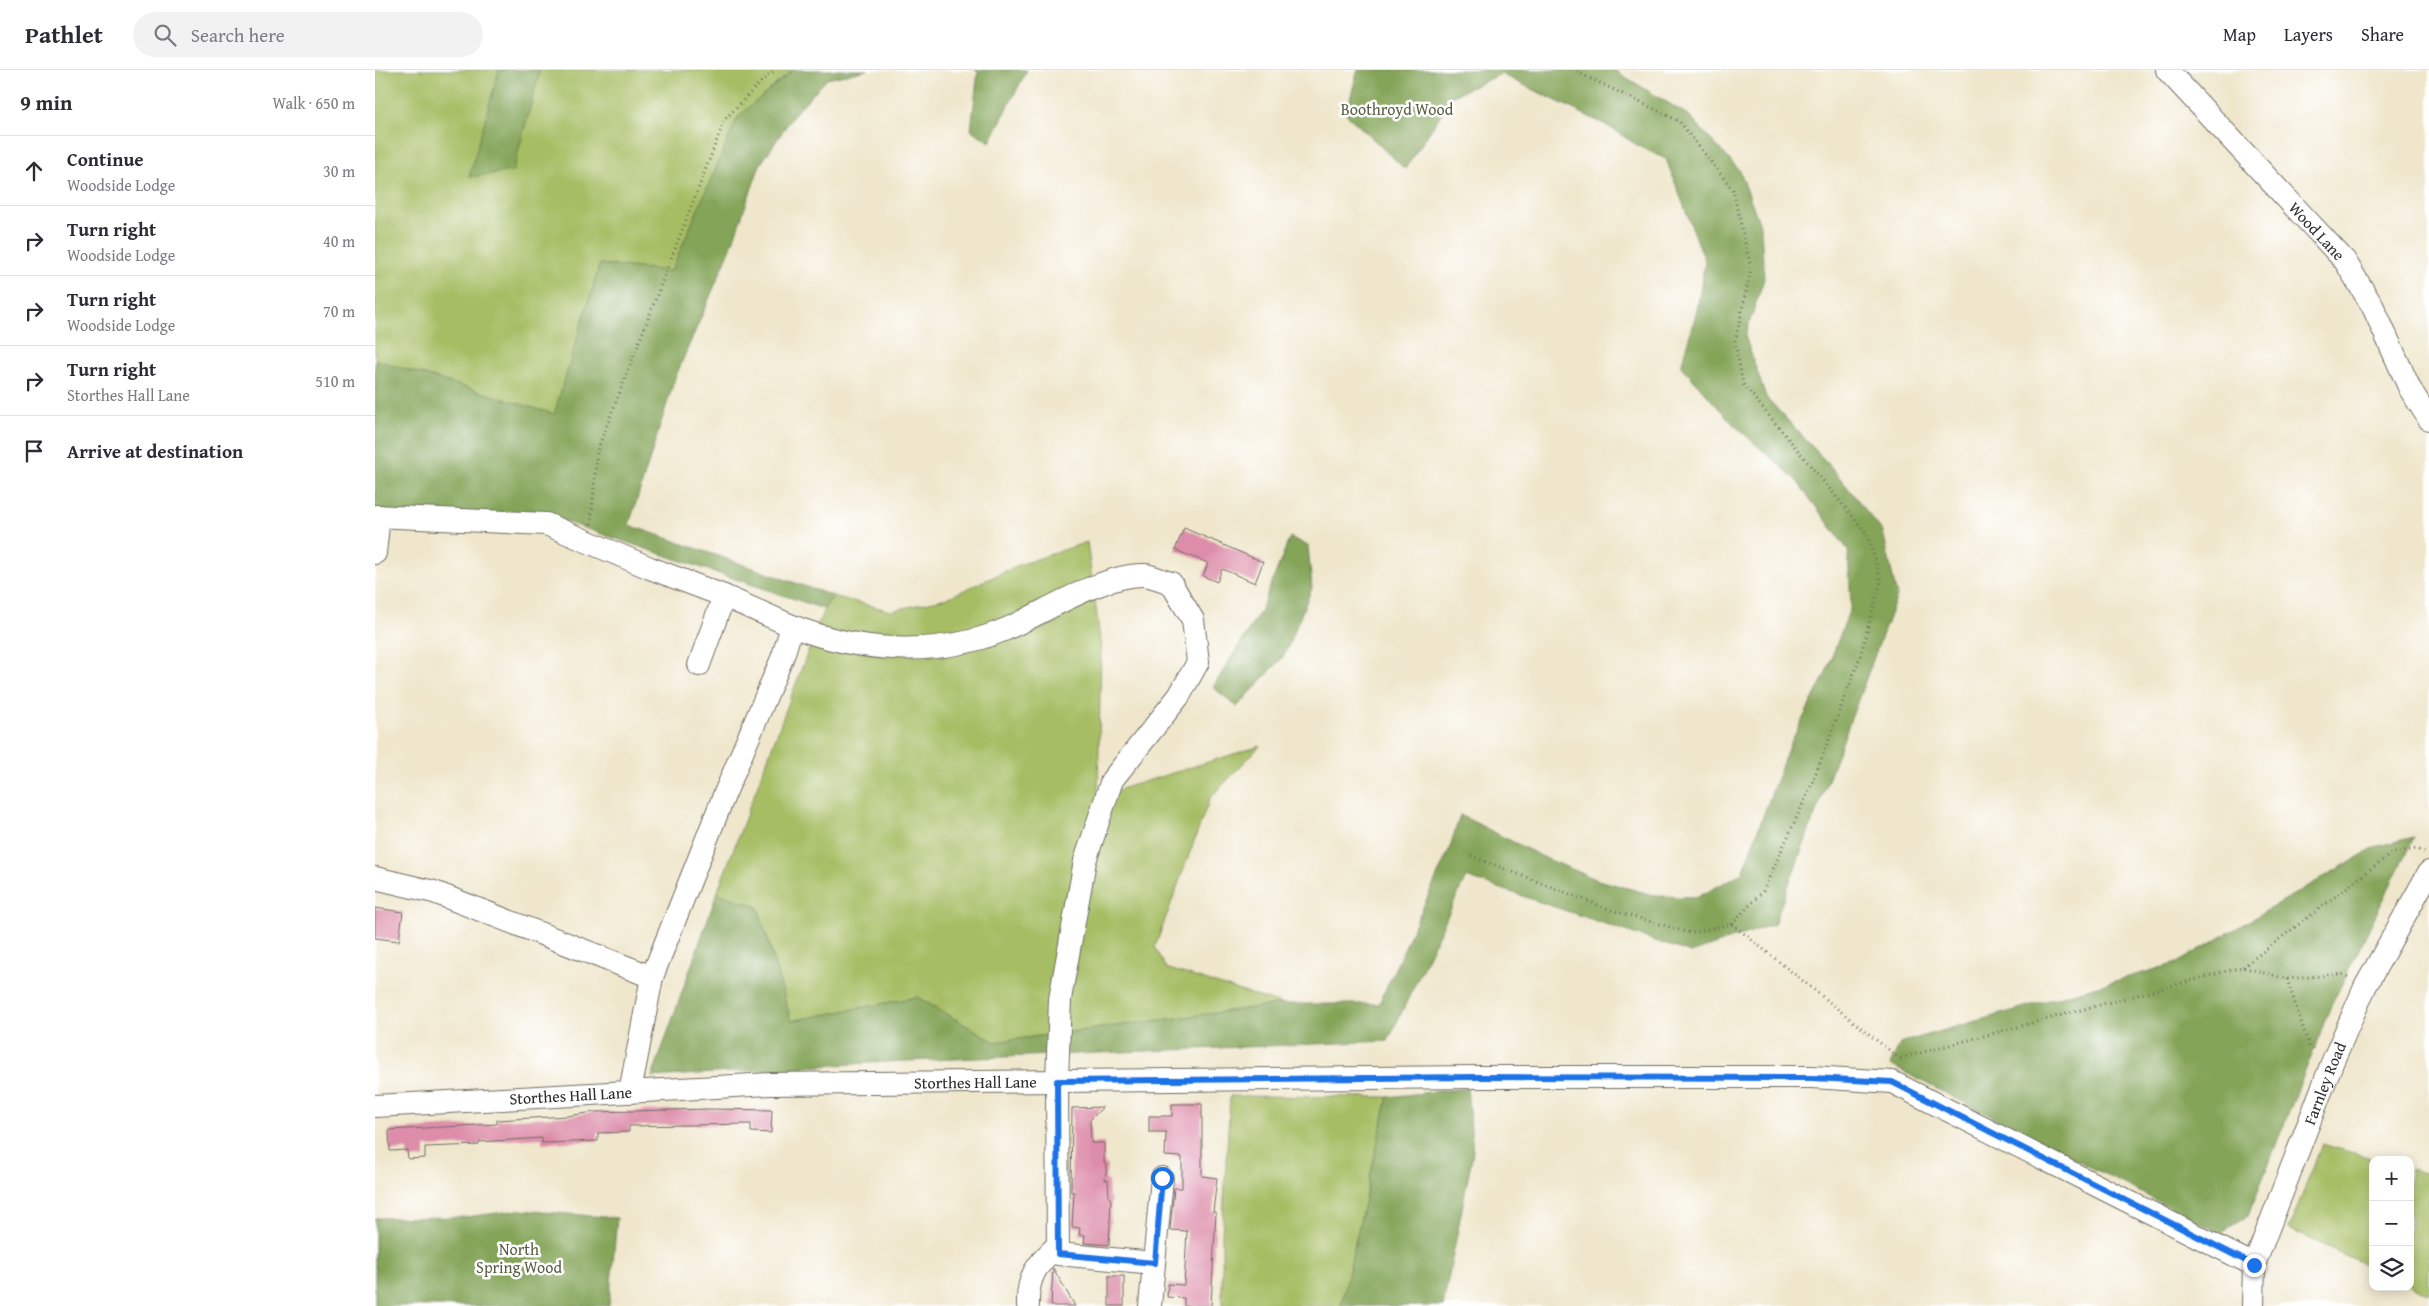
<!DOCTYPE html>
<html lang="en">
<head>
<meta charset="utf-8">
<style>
  :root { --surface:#fff; --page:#f2f2f3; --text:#2b2b33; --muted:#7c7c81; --line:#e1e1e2 }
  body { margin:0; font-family:"Gentium Book Plus",serif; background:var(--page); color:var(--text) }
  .controls { position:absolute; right:15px; bottom:15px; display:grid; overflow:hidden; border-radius:10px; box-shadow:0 2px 12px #0003 }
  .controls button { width:45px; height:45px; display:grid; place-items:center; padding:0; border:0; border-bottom:1px solid var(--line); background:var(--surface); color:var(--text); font:25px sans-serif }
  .stop { position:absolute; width:15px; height:15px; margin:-11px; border:4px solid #1a73e8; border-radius:50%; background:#fff }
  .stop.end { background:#1a73e8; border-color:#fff; box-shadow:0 1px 5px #0008 }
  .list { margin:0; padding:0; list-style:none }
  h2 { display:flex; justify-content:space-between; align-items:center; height:65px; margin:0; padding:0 20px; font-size:21px }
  h2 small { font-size:16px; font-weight:400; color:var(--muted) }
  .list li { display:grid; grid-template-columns:32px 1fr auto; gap:15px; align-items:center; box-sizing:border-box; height:70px; padding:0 20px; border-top:1px solid var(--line) }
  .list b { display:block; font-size:19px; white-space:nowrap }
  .list p { margin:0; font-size:16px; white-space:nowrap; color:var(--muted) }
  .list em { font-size:16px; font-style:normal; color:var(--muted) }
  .icon { flex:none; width:28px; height:28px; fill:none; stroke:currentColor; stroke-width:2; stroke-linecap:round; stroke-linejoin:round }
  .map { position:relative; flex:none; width:2054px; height:1236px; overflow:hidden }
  header { display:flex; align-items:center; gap:30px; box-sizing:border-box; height:70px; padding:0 25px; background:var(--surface); border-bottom:1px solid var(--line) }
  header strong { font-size:24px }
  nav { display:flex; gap:28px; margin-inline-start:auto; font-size:18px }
  .search { width:350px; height:45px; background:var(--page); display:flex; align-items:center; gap:12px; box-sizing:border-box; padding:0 18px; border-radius:28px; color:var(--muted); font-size:19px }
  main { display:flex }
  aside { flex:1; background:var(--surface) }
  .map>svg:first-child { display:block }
  .green { fill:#a6bd63; stroke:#687447 }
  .forest { fill:#84a459; stroke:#586842 }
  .building { fill:#dd8ca9 }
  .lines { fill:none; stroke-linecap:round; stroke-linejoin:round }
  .minor-casing { stroke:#706c63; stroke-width:24 }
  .path { stroke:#706c63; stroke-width:3; stroke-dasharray:1 4; stroke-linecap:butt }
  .minor { stroke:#fff; stroke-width:22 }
  .route { stroke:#1a73e8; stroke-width:6 }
  .labels { text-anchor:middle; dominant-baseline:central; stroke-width:5; stroke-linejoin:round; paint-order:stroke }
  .park-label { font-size:16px; fill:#565e3f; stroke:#fff }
  .street-label { font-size:16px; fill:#2b2b2b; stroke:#fff }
</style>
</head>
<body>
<header>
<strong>Pathlet</strong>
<div class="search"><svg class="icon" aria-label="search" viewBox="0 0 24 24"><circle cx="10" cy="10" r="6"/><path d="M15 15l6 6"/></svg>Search here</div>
<nav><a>Map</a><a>Layers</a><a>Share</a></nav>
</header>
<main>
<aside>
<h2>9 min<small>Walk · 650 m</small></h2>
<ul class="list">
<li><svg class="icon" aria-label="ahead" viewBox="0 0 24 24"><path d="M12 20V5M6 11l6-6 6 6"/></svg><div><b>Continue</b><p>Woodside Lodge</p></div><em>30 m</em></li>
<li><svg class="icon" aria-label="right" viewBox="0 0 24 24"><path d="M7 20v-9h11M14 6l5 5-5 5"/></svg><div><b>Turn right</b><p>Woodside Lodge</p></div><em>40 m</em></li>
<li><svg class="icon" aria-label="right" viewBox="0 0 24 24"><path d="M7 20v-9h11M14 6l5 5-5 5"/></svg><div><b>Turn right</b><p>Woodside Lodge</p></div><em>70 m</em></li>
<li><svg class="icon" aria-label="right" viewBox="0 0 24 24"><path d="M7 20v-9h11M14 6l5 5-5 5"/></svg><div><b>Turn right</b><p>Storthes Hall Lane</p></div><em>510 m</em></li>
<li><svg class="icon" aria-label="arrive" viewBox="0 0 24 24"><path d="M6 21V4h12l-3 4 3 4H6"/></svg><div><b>Arrive at destination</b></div></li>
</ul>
</aside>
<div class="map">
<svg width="2054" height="1236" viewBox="0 0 2054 1236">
  <rect width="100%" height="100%" fill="#fff"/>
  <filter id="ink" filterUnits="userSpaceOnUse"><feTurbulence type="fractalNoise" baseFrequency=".02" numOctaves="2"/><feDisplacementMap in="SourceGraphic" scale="10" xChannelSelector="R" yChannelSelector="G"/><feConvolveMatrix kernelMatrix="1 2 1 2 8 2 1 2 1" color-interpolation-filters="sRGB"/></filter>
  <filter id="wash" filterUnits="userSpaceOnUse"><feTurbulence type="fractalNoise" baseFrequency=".0096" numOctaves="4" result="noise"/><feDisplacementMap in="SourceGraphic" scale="20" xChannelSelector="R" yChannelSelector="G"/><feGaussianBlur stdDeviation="1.12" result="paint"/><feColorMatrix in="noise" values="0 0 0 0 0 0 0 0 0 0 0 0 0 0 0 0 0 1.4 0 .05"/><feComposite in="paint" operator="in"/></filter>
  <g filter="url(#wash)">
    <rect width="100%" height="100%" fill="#efe6cb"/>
    <g class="green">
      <path d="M 0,0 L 418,0 L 363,47 L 296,202 L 225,194 L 180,345 L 0,290 Z"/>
      <path d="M 712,472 L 726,576 L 723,726 L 885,676 L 835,728 L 780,877 L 791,898 L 907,934 L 620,972 L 542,927 L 416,951 L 383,837 L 342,823 L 449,539 L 458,526 L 516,541 L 572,528 L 644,495 Z"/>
      <path d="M 855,1026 L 1013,1027 L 966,1236 L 847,1236 L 847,1167 Z"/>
      <path d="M 1947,1074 L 2003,1090 L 1998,1090 L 1998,1198 L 1914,1159 Z"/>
      <path d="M 2035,1099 L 2054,1104 L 2054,1224 L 2035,1215 Z"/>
    </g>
    <g class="forest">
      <path d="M 124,0 L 165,0 L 138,101 L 94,107 Z"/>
      <path d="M 418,0 L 492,0 L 452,9 L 420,43 L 385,95 L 355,180 L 300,308 L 254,455 L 458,526 L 449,539 L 171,445 L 0,446 L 0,290 L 179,344 L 225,194 L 296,201 L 363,47 Z"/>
      <path d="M 600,0 L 652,0 L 615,72 L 596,60 L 603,1 Z"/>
      <path d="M 983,0 L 1239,0 L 1313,45 L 1365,101 L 1386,158 L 1389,209 L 1370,266 L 1391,327 L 1458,399 L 1508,462 L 1522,526 L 1399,854 L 1316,883 L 1091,807 L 1013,971 L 508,992 L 277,1007 L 342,823 L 383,837 L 416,951 L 542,927 L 620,972 L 907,934 L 1004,934 L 1074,780 L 1085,745 L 1170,788 L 1223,810 L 1282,826 L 1323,827 L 1367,803 L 1414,676 L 1450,605 L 1476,536 L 1473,480 L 1421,410 L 1358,354 L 1306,296 L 1322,240 L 1330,191 L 1291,89 L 1265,77 L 1231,55 L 1126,4 L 1079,25 L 1030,99 L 971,44 Z"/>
      <path d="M 915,467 L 933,476 L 937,518 L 909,586 L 862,637 L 838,617 L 885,542 Z"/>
      <path d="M 2039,767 L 1955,938 L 1873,1146 L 1845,1163 L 1515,995 L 1525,973 L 1802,893 L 2000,777 Z"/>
      <path d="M 1092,1018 L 1098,1082 L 1068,1236 L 966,1236 L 1013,1027 Z"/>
      <path d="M 145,1140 L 242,1148 L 234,1236 L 0,1236 L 0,1148 L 91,1147 Z"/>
    </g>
    <g id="blocks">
      <g class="building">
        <path d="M 809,458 L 888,492 L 880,513 L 847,499 L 842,512 L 828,506 L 833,493 L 800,480 Z"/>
        <path d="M 0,838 L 28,842 L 24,871 L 0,868 Z"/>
        <path d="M 797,1034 L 827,1034 L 827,1106 L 842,1108 L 838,1142 L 841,1142 L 836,1236 L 809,1236 L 809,1228 L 792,1227 L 793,1214 L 809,1215 L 812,1161 L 795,1160 L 799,1118 L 807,1118 L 807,1087 L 790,1086 L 791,1062 L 774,1062 L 774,1046 L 797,1046 Z"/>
        <path d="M 728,1037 L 715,1050 L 716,1073 L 729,1073 L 729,1092 L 732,1096 L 730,1110 L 733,1110 L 734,1127 L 736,1130 L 734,1175 L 709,1173 L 710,1165 L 704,1165 L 705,1158 L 697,1157 L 699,1122 L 696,1122 L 697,1038 Z"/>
        <path d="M 334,1039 L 397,1040 L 396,1063 L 376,1062 L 376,1054 L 254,1056 L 254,1062 L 223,1063 L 223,1071 L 167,1073 L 167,1068 L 104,1072 L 104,1075 L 50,1077 L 50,1088 L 33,1089 L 32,1080 L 15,1081 L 14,1060 L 122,1054 L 122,1050 L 193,1046 L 219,1042 Z"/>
        <path d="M 678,1198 L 700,1236 L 676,1236 Z"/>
        <rect x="734" y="1206" width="15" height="30"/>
      </g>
    </g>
  </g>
  <g filter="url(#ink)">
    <use href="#blocks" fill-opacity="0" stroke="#706c63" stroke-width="1"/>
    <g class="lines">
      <defs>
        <g id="minor">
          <path id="s1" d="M 1792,0 L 1970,191 L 1998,237 L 2035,319 L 2054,349"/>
          <path d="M 0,446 L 171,454 L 275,498 L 349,526 L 417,556 L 408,586 L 348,728 L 277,907 L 255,1022"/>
          <path d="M 0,483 L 4,446"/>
          <path d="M 417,556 C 483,582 561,588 629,560 C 667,544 729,503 770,505 C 778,506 788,511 796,513 L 818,550 L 823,592 L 804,626 L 737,710 L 710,791 L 685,929 L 682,1011 L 683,1184 L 779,1193"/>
          <path d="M 324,595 L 349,526"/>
          <path d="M 0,808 L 59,822 L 277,907"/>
          <path id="s2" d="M 0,1036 L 395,1014 L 1101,1007 L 1437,1007 L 1517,1012 L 1879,1195"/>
          <path d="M 653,1236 C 652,1206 662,1194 683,1175"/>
          <path d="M 775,1236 L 787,1108"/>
          <path id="s3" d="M 1878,1236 L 1879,1195 L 1957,993 L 1990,917 L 2054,802"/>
        </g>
      </defs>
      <use href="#minor" class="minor-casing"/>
      <g class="path">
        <path d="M 216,454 L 222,381 L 350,49 L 389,9 L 401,0"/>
        <path d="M 1096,786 L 1239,841 L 1315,863 L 1357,854 L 1388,821 L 1436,716 L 1485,587 L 1506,510 L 1492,464 L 1368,314 L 1360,272 L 1376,199 L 1358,120 L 1304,51 L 1198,0"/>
        <path d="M 1357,854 L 1525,989"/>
        <path d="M 1868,897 L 2017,783 L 2042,779 L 2052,783"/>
        <path d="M 1912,909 L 1934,976 L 1941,982"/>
        <path d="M 1526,988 L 1867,897 L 1912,909 L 1967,904 L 1975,908"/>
      </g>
      <use href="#minor" class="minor"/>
    </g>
  </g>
  <g class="lines" filter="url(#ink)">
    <path class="route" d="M 787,1108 L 780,1193 L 683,1184 L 682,1011 L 1101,1007 L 1437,1008 L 1517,1012 L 1879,1195"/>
  </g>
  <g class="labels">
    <g class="park-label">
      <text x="1022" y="39">Boothroyd Wood</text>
      <text x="144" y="1179">North<tspan x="144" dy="18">Spring Wood</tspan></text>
    </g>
    <g class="street-label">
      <text stroke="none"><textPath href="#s1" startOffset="220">Wood Lane</textPath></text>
      <text stroke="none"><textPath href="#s2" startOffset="601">Storthes Hall Lane</textPath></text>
      <text stroke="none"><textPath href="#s3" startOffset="236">Farnley Road</textPath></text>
      <text stroke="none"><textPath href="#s2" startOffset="196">Storthes Hall Lane</textPath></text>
    </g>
  </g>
</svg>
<div class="controls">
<button>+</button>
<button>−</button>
<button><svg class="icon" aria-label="layers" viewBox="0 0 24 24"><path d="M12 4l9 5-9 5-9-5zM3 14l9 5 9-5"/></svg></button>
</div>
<div class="stop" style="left:787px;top:1108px"></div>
<div class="stop end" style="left:1879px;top:1195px"></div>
</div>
</main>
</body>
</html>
